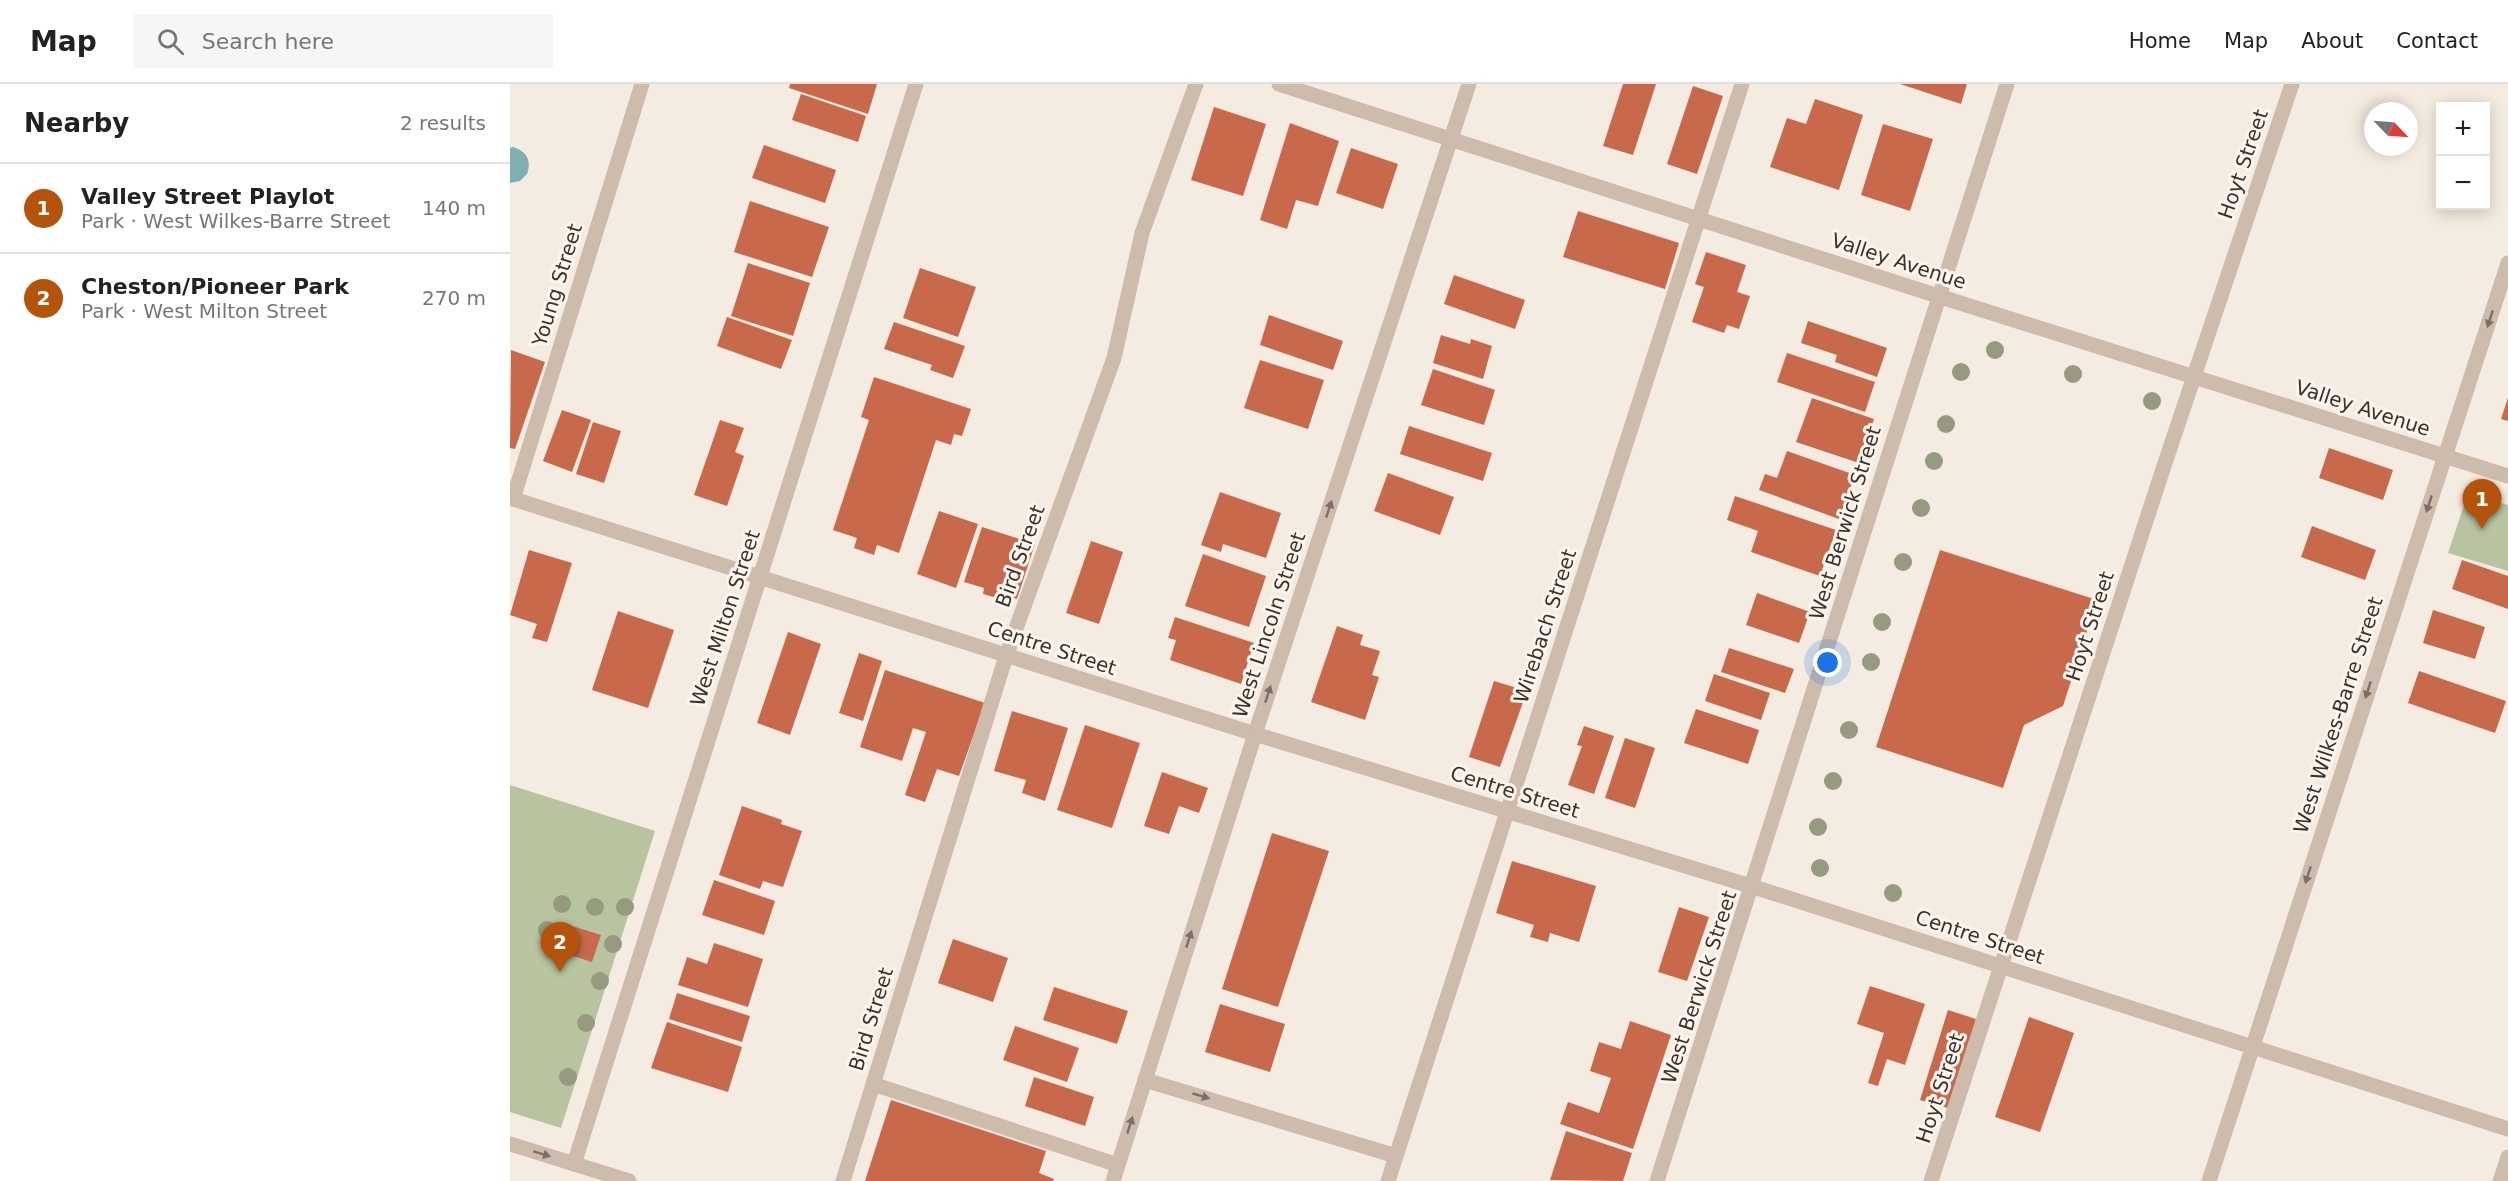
<!DOCTYPE html>
<html lang="en">
<head>
<meta charset="utf-8">
<style>
  :root { --surface:#fff; --page:#f6f6f6; --text:#222; --muted:#767676; --line:#e0e0e0; --accent:#b45309 }
  body { margin:0; font-family:"DejaVu Sans",sans-serif; background:var(--page); color:var(--text) }
  .controls { position:absolute; right:18px; top:18px; display:grid; overflow:hidden; border-radius:0px; box-shadow:0 3px 15px #0003 }
  .controls button { width:54px; height:54px; display:grid; place-items:center; padding:0; border:0; border-bottom:2px solid var(--line); background:var(--surface); color:var(--text); font:30px sans-serif }
  .compass { position:absolute; left:1854px; top:18px; width:54px; height:54px; border-radius:50%; background:var(--surface); box-shadow:0 3px 15px #0003; rotate:115deg }
  .you { position:absolute; left:1318px; top:579px; width:21px; height:21px; margin:-15px; border:4px solid #fff; border-radius:50%; background:#1a73e8; box-shadow:0 0 0 9px #1a73e833 }
  .badge { display:grid; place-items:center; width:39px; height:39px; border-radius:50%; background:var(--accent); color:#fff; font-size:20px; font-weight:700 }
  .pin { position:absolute; translate:-50% -50px; filter:drop-shadow(0 2px 3px #0008) }
  .pin::after { content:''; position:absolute; top:32px; width:21px; height:18px; background:inherit; clip-path:polygon(0 0,100% 0,50% 100%) }
  .list { margin:0; padding:0; list-style:none }
  h2 { display:flex; justify-content:space-between; align-items:center; height:78px; margin:0; padding:0 24px; font-size:26px }
  h2 small { font-size:20px; font-weight:400; color:var(--muted) }
  .list li { display:grid; grid-template-columns:39px 1fr auto; gap:18px; align-items:center; box-sizing:border-box; height:90px; padding:0 24px; border-top:2px solid var(--line) }
  .list b { display:block; font-size:22px; white-space:nowrap }
  .list p { margin:0; font-size:20px; white-space:nowrap; color:var(--muted) }
  .list em { font-size:20px; font-style:normal; color:var(--muted) }
  .icon { flex:none; width:33px; height:33px; fill:none; stroke:currentColor; stroke-width:2; stroke-linecap:round; stroke-linejoin:round }
  .map { position:relative; flex:none; width:1998px; height:1097px; overflow:hidden }
  header { display:flex; align-items:center; gap:36px; box-sizing:border-box; height:84px; padding:0 30px; background:var(--surface); border-bottom:2px solid var(--line) }
  header strong { font-size:28px }
  nav { display:flex; gap:33px; margin-inline-start:auto; font-size:21px }
  .search { width:420px; height:54px; background:var(--page); display:flex; align-items:center; gap:15px; box-sizing:border-box; padding:0 21px; border-radius:0px; color:var(--muted); font-size:22px }
  main { display:flex }
  aside { flex:1; background:var(--surface) }
  .map>svg:first-child { display:block }
  .green { fill:#b8c4a0 }
  .water { fill:#7fb0b2 }
  .building { fill:#c8694b }
  .lines { fill:none; stroke-linecap:round; stroke-linejoin:round }
  .minor { stroke:#cdbbac; stroke-width:15 }
  .tree { fill:#969b7f }
  .oneway { fill:#7d6f65 }
  .labels { text-anchor:middle; dominant-baseline:central; stroke-width:6; stroke-linejoin:round; paint-order:stroke }
  .street-label { font-size:20px; fill:#3b302b; stroke:#fbf5ee }
</style>
</head>
<body>
<header>
<strong>Map</strong>
<div class="search"><svg class="icon" aria-label="search" viewBox="0 0 24 24"><circle cx="10" cy="10" r="6"/><path d="M15 15l6 6"/></svg>Search here</div>
<nav><a>Home</a><a>Map</a><a>About</a><a>Contact</a></nav>
</header>
<main>
<aside>
<h2>Nearby<small>2 results</small></h2>
<ul class="list">
<li><span class="badge">1</span><div><b>Valley Street Playlot</b><p>Park · West Wilkes-Barre Street</p></div><em>140 m</em></li>
<li><span class="badge">2</span><div><b>Cheston/Pioneer Park</b><p>Park · West Milton Street</p></div><em>270 m</em></li>
</ul>
</aside>
<div class="map">
<svg width="1998" height="1097" viewBox="0 0 1998 1097">
  <rect width="100%" height="100%" fill="#f4ebe1"/>
  <g class="green">
    <path d="M 1958,409 L 1998,421 L 1998,487 L 1938,469 Z"/>
    <path d="M 0,701 L 145,747 L 51,1044 L 0,1028 Z"/>
  </g>
  <path class="water" d="M 3,63 C 16,67 22,76 17,90 L 10,97 L 0,99 L 0,64 Z"/>
  <g class="building">
    <path d="M 280,0 L 367,0 L 358,30 L 279,4 Z"/>
    <path d="M 1113,0 L 1146,0 L 1123,71 L 1093,62 Z"/>
    <path d="M 1390,0 L 1457,0 L 1451,20 Z"/>
    <path d="M 1183,2 L 1213,12 L 1187,90 L 1157,80 Z"/>
    <path d="M 291,10 L 356,32 L 348,58 L 282,36 Z"/>
    <path d="M 1305,15 L 1353,31 L 1329,106 L 1260,83 L 1277,34 L 1296,40 Z"/>
    <path d="M 704,23 L 756,40 L 733,112 L 681,96 Z"/>
    <path d="M 780,39 L 829,57 L 808,122 L 786,116 L 777,145 L 750,136 Z"/>
    <path d="M 1373,40 L 1423,55 L 1400,127 L 1351,111 Z"/>
    <path d="M 254,61 L 326,86 L 315,119 L 242,94 Z"/>
    <path d="M 841,64 L 888,80 L 873,125 L 826,109 Z"/>
    <path d="M 240,117 L 319,143 L 302,193 L 224,168 Z"/>
    <path d="M 1068,127 L 1169,159 L 1155,205 L 1053,173 Z"/>
    <path d="M 1196,168 L 1236,181 L 1227,208 L 1240,212 L 1229,245 L 1217,241 L 1214,249 L 1182,238 L 1194,203 L 1185,200 Z"/>
    <path d="M 238,179 L 300,199 L 283,252 L 221,232 Z"/>
    <path d="M 410,184 L 466,203 L 448,253 L 393,234 Z"/>
    <path d="M 944,191 L 1015,216 L 1005,245 L 934,220 Z"/>
    <path d="M 759,231 L 833,257 L 823,286 L 750,261 Z"/>
    <path d="M 217,233 L 282,256 L 271,285 L 207,262 Z"/>
    <path d="M 1298,237 L 1377,264 L 1367,293 L 1325,278 L 1327,271 L 1291,259 Z"/>
    <path d="M 384,238 L 455,262 L 443,294 L 420,286 L 422,281 L 374,265 Z"/>
    <path d="M 931,251 L 960,260 L 961,255 L 982,262 L 973,295 L 923,279 Z"/>
    <path d="M 1,266 L 35,278 L 5,365 L 0,364 Z"/>
    <path d="M 1277,269 L 1365,298 L 1355,328 L 1267,298 Z"/>
    <path d="M 750,276 L 814,296 L 798,345 L 734,324 Z"/>
    <path d="M 923,285 L 985,306 L 974,341 L 911,321 Z"/>
    <path d="M 364,293 L 461,325 L 452,352 L 444,350 L 441,361 L 426,356 L 389,469 L 367,461 L 364,471 L 344,464 L 347,454 L 323,446 L 359,336 L 351,333 Z"/>
    <path d="M 1302,314 L 1364,335 L 1349,379 L 1286,358 Z"/>
    <path d="M 1998,314 L 1998,337 L 1991,335 Z"/>
    <path d="M 52,326 L 81,336 L 62,388 L 33,377 Z"/>
    <path d="M 210,336 L 234,344 L 225,368 L 234,372 L 217,422 L 184,411 Z"/>
    <path d="M 83,338 L 111,347 L 94,399 L 66,390 Z"/>
    <path d="M 899,342 L 982,369 L 973,397 L 890,370 Z"/>
    <path d="M 1819,364 L 1883,386 L 1873,416 L 1809,394 Z"/>
    <path d="M 1277,367 L 1345,391 L 1329,435 L 1249,406 L 1255,390 L 1267,394 Z"/>
    <path d="M 878,389 L 944,413 L 930,451 L 864,427 Z"/>
    <path d="M 710,408 L 771,429 L 756,474 L 713,460 L 711,468 L 691,461 Z"/>
    <path d="M 1225,412 L 1326,446 L 1310,492 L 1241,468 L 1248,447 L 1217,436 Z"/>
    <path d="M 429,427 L 468,440 L 446,504 L 407,490 Z"/>
    <path d="M 1802,442 L 1866,466 L 1855,496 L 1791,473 Z"/>
    <path d="M 472,443 L 525,460 L 507,515 L 488,509 L 487,514 L 473,510 L 474,504 L 454,498 Z"/>
    <path d="M 581,457 L 613,468 L 589,540 L 556,529 Z"/>
    <path d="M 19,466 L 62,479 L 37,558 L 22,554 L 27,540 L 0,531 Z"/>
    <path d="M 1430,466 L 1587,516 L 1553,622 L 1514,641 L 1493,704 L 1366,663 Z"/>
    <path d="M 693,470 L 756,492 L 739,543 L 675,522 Z"/>
    <path d="M 1952,476 L 1998,492 L 1998,525 L 1942,505 Z"/>
    <path d="M 1247,509 L 1300,528 L 1289,559 L 1236,541 Z"/>
    <path d="M 1923,526 L 1975,543 L 1965,575 L 1913,559 Z"/>
    <path d="M 108,527 L 164,546 L 138,624 L 82,606 Z"/>
    <path d="M 665,533 L 744,559 L 731,600 L 660,576 L 666,556 L 658,554 Z"/>
    <path d="M 827,542 L 853,551 L 850,561 L 870,567 L 862,591 L 869,593 L 855,636 L 801,618 Z"/>
    <path d="M 278,548 L 311,560 L 280,651 L 247,639 Z"/>
    <path d="M 1219,564 L 1284,585 L 1275,609 L 1211,588 Z"/>
    <path d="M 349,569 L 372,577 L 353,637 L 329,629 Z"/>
    <path d="M 375,586 L 475,619 L 449,692 L 427,685 L 415,718 L 395,711 L 416,648 L 403,644 L 392,677 L 350,663 Z"/>
    <path d="M 1909,587 L 1996,617 L 1985,649 L 1898,619 Z"/>
    <path d="M 1204,590 L 1260,609 L 1251,636 L 1195,617 Z"/>
    <path d="M 984,597 L 1017,607 L 990,683 L 959,673 Z"/>
    <path d="M 1186,625 L 1249,646 L 1238,680 L 1174,659 Z"/>
    <path d="M 502,627 L 558,644 L 535,717 L 512,709 L 516,696 L 484,687 Z"/>
    <path d="M 575,641 L 630,659 L 602,744 L 547,726 Z"/>
    <path d="M 1074,642 L 1104,652 L 1084,710 L 1058,701 L 1072,662 L 1067,661 Z"/>
    <path d="M 1115,654 L 1145,664 L 1125,724 L 1095,714 Z"/>
    <path d="M 652,688 L 698,704 L 689,729 L 669,722 L 659,750 L 634,742 Z"/>
    <path d="M 232,722 L 272,736 L 271,740 L 292,747 L 273,803 L 253,797 L 250,805 L 209,791 Z"/>
    <path d="M 762,749 L 819,767 L 768,923 L 712,905 Z"/>
    <path d="M 1002,777 L 1086,802 L 1069,858 L 1040,849 L 1038,858 L 1020,853 L 1024,841 L 986,829 Z"/>
    <path d="M 204,796 L 265,817 L 254,851 L 192,831 Z"/>
    <path d="M 1169,823 L 1199,833 L 1177,897 L 1148,888 Z"/>
    <path d="M 62,842 L 91,851 L 82,878 L 54,869 Z"/>
    <path d="M 443,855 L 498,874 L 483,918 L 428,899 Z"/>
    <path d="M 204,859 L 253,875 L 238,923 L 168,901 L 177,873 L 197,880 Z"/>
    <path d="M 1360,902 L 1415,920 L 1395,981 L 1377,975 L 1368,1002 L 1358,999 L 1374,949 L 1347,940 Z"/>
    <path d="M 544,903 L 618,927 L 607,960 L 533,936 Z"/>
    <path d="M 167,909 L 240,932 L 232,958 L 159,935 Z"/>
    <path d="M 710,920 L 775,940 L 760,988 L 695,968 Z"/>
    <path d="M 1438,926 L 1466,935 L 1438,1024 L 1410,1016 Z"/>
    <path d="M 1519,933 L 1564,949 L 1530,1048 L 1485,1033 Z"/>
    <path d="M 1120,937 L 1161,951 L 1123,1065 L 1050,1040 L 1058,1018 L 1089,1029 L 1101,994 L 1080,987 L 1089,958 L 1111,965 Z"/>
    <path d="M 157,938 L 232,963 L 218,1008 L 141,984 Z"/>
    <path d="M 505,942 L 569,964 L 557,998 L 493,976 Z"/>
    <path d="M 524,993 L 584,1013 L 575,1042 L 515,1022 Z"/>
    <path d="M 381,1016 L 536,1067 L 529,1089 L 544,1095 L 543,1097 L 355,1097 Z"/>
    <path d="M 1056,1047 L 1122,1069 L 1113,1097 L 1040,1096 Z"/>
  </g>
  <g class="lines">
    <g class="minor">
      <path d="M 769,0 L 1428,212 L 1998,392"/>
      <path d="M 0,414 L 745,650 L 1244,803 L 1998,1045"/>
      <path d="M 3,415 L 132,0"/>
      <path d="M 635,996 L 886,1072"/>
      <path d="M 363,1000 L 608,1081"/>
      <path d="M 0,1060 L 119,1097"/>
      <path d="M 64,1080 L 406,0"/>
      <path d="M 333,1097 L 496,572 L 604,274 L 632,149 L 686,0"/>
      <path d="M 603,1097 L 745,650 L 959,0"/>
      <path d="M 878,1097 L 1232,0"/>
      <path d="M 1147,1097 C 1267,732 1379,365 1497,0"/>
      <path d="M 1421,1097 L 1652,388 L 1782,0"/>
      <path d="M 1699,1097 L 1998,179"/>
      <path d="M 1990,1097 L 1998,1073"/>
    </g>
  </g>
  <g class="tree">
    <circle cx="1485" cy="266" r="9"/>
    <circle cx="1451" cy="288" r="9"/>
    <circle cx="1563" cy="290" r="9"/>
    <circle cx="1642" cy="317" r="9"/>
    <circle cx="1436" cy="340" r="9"/>
    <circle cx="1424" cy="377" r="9"/>
    <circle cx="1411" cy="424" r="9"/>
    <circle cx="1393" cy="478" r="9"/>
    <circle cx="1372" cy="538" r="9"/>
    <circle cx="1361" cy="578" r="9"/>
    <circle cx="1339" cy="646" r="9"/>
    <circle cx="1323" cy="697" r="9"/>
    <circle cx="1308" cy="743" r="9"/>
    <circle cx="1310" cy="784" r="9"/>
    <circle cx="1383" cy="809" r="9"/>
    <circle cx="52" cy="820" r="9"/>
    <circle cx="85" cy="823" r="9"/>
    <circle cx="115" cy="823" r="9"/>
    <circle cx="37" cy="846" r="9"/>
    <circle cx="103" cy="860" r="9"/>
    <circle cx="90" cy="897" r="9"/>
    <circle cx="76" cy="939" r="9"/>
    <circle cx="58" cy="993" r="9"/>
  </g>
  <defs><path id="oneway-solid" d="M-6-.8H1V-3.2L6.5 0L1 3.2V.8H-6Z" transform="scale(1.5)"/></defs>
  <g class="oneway">
    <use href="#oneway-solid" transform="translate(1980 235) rotate(108)"/>
    <use href="#oneway-solid" transform="translate(1919 420) rotate(108)"/>
    <use href="#oneway-solid" transform="translate(819 425) rotate(-72)"/>
    <use href="#oneway-solid" transform="translate(1858 606) rotate(108)"/>
    <use href="#oneway-solid" transform="translate(758 610) rotate(-72)"/>
    <use href="#oneway-solid" transform="translate(1798 791) rotate(108)"/>
    <use href="#oneway-solid" transform="translate(679 855) rotate(-72)"/>
    <use href="#oneway-solid" transform="translate(691 1012) rotate(17)"/>
    <use href="#oneway-solid" transform="translate(620 1041) rotate(-72)"/>
    <use href="#oneway-solid" transform="translate(32 1070) rotate(17)"/>
  </g>
  <g class="labels">
    <g class="street-label">
      <text transform="translate(1733 80) rotate(-71)">Hoyt Street</text>
      <text transform="translate(1389 177) rotate(18)">Valley Avenue</text>
      <text transform="translate(47 201) rotate(-73)">Young Street</text>
      <text transform="translate(1853 324) rotate(18)">Valley Avenue</text>
      <text transform="translate(1335 439) rotate(-73)">West Berwick Street</text>
      <text transform="translate(510 472) rotate(-70)">Bird Street</text>
      <text transform="translate(215 534) rotate(-72)">West Milton Street</text>
      <text transform="translate(759 541) rotate(-72)">West Lincoln Street</text>
      <text transform="translate(1035 542) rotate(-72)">Wirebach Street</text>
      <text transform="translate(1580 542) rotate(-72)">Hoyt Street</text>
      <text transform="translate(542 564) rotate(18)">Centre Street</text>
      <text transform="translate(1828 631) rotate(-72)">West Wilkes-Barre Street</text>
      <text transform="translate(1005 708) rotate(17)">Centre Street</text>
      <text transform="translate(1470 853) rotate(18)">Centre Street</text>
      <text transform="translate(1189 903) rotate(-72)">West Berwick Street</text>
      <text transform="translate(361 935) rotate(-73)">Bird Street</text>
      <text transform="translate(1430 1004) rotate(-72)">Hoyt Street</text>
    </g>
  </g>
</svg>
<div class="controls">
<button>+</button>
<button>−</button>
</div>
<svg class="compass" viewBox="-18 -18 36 36"><path d="M0-13l5 13h-10z" fill="#e53935"/><path d="M0 13l5-13h-10z" fill="#767676"/></svg>
<div class="you"></div>
<div class="pin badge" style="left:1972px;top:445px">1</div>
<div class="pin badge" style="left:50px;top:888px">2</div>
</div>
</main>
</body>
</html>
